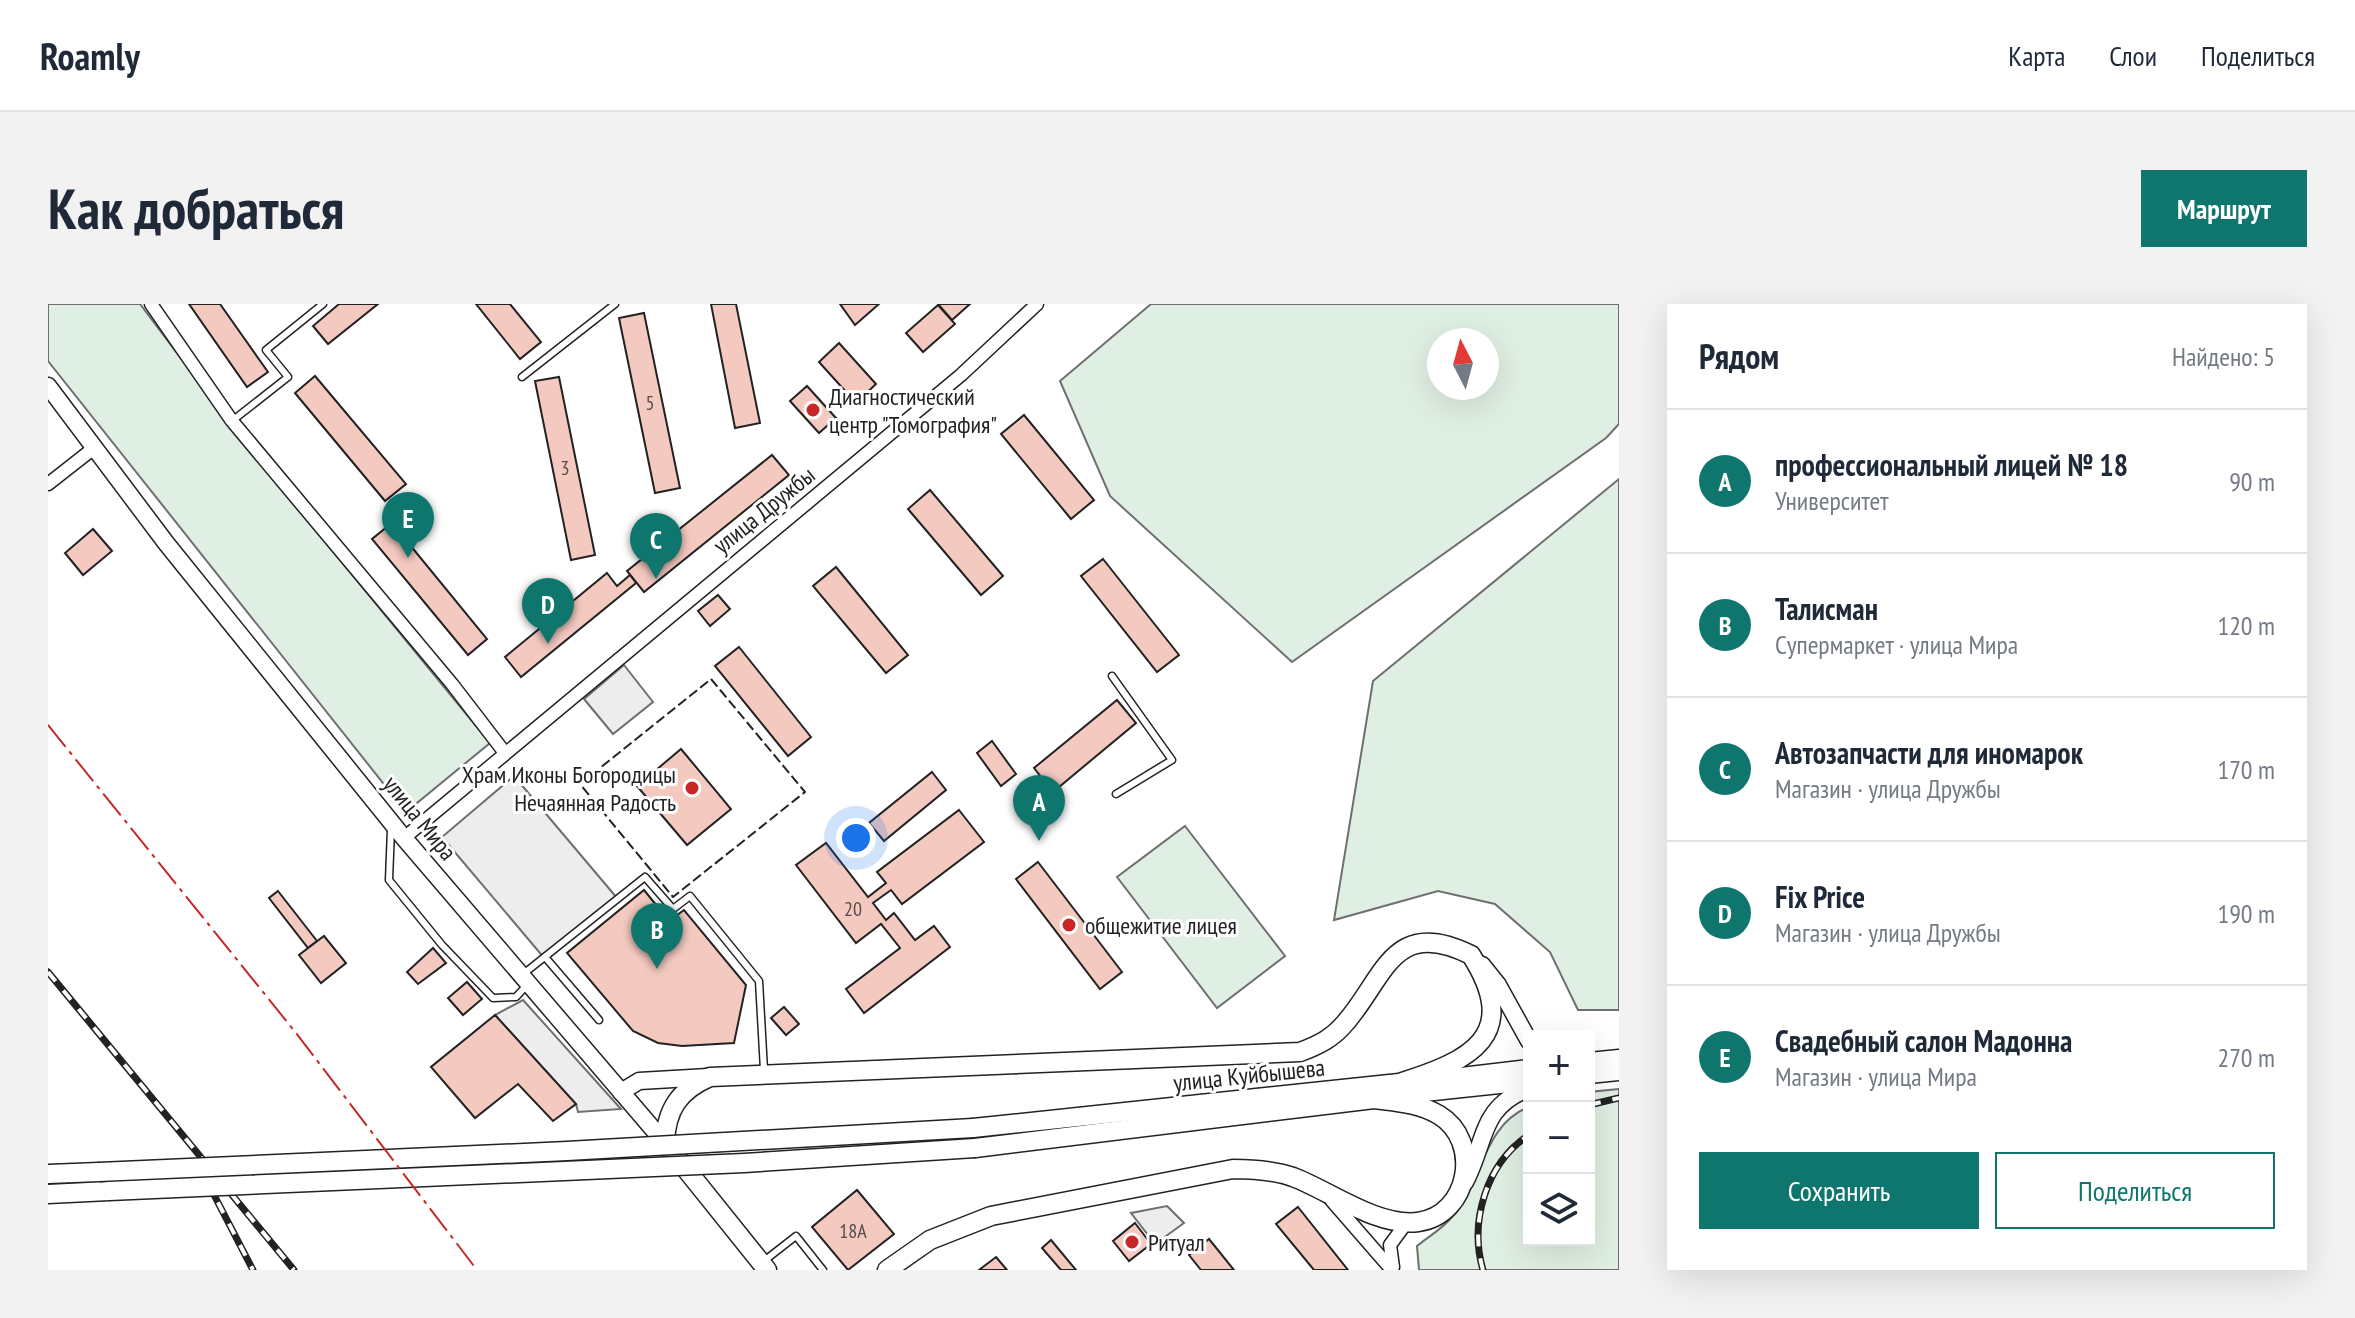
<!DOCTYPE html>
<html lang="ru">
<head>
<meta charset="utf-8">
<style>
  :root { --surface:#fff; --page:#f2f2f3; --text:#1f2937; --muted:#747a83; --line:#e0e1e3; --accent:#0f766e }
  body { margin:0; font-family:"PT Sans Narrow",sans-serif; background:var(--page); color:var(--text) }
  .controls { position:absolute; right:24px; bottom:24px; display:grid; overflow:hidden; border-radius:0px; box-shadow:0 8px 32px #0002 }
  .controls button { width:72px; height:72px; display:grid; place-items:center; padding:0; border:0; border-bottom:2px solid var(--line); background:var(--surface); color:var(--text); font:40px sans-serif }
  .compass { position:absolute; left:1379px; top:24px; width:72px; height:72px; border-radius:50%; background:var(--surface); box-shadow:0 8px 32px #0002; rotate:354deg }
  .you { position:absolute; left:808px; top:534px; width:28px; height:28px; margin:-20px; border:6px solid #fff; border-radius:50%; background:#1a73e8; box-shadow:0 0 0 12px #1a73e833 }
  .badge { display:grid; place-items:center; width:52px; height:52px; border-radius:50%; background:var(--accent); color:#fff; font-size:26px; font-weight:700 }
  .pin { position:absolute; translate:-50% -66px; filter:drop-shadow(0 2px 4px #0008) }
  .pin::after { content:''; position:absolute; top:42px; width:28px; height:24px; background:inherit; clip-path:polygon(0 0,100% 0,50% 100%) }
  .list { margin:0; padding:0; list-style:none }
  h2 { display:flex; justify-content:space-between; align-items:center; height:104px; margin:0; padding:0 32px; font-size:34px }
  h2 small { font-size:26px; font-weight:400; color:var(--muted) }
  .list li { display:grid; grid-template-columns:52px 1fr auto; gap:24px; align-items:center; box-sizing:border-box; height:144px; padding:0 32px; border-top:2px solid var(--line) }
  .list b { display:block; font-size:30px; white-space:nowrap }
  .list p { margin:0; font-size:26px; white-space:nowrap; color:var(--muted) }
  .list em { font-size:26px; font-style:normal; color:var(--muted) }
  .actions { display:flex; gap:16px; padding:24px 32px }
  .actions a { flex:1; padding:18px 0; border:2px solid var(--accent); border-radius:0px; text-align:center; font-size:28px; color:var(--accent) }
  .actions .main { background:var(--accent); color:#fff }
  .icon { flex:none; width:44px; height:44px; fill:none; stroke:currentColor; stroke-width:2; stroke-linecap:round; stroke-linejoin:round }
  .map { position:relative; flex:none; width:1571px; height:966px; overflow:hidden; border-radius:0px }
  header { display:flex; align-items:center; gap:48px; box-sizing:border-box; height:112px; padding:0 40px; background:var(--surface); border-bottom:2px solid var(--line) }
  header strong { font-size:38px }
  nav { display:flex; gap:44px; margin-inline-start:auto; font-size:28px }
  .intro { display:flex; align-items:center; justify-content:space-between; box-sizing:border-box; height:192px; padding:0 48px }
  h1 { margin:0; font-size:56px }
  .button { padding:20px 36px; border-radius:0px; background:var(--accent); color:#fff; font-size:28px; font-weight:700 }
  main { display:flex; gap:48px; padding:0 48px }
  aside { flex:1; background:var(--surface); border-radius:0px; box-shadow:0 8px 32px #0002 }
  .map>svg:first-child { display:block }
  .green { fill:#e0efe3; stroke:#6f6f6f; stroke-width:2; fill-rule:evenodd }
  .parking { fill:#ededed; stroke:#6f6f6f; stroke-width:2 }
  .building { fill:#f3c9c0; stroke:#222; stroke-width:2 }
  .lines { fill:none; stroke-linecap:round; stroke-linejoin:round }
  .lane-casing { stroke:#222; stroke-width:9 }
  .street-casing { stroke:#222; stroke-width:15 }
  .secondary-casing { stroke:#222; stroke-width:19 }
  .primary-casing { stroke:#222; stroke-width:21 }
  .lane { stroke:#fff; stroke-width:6 }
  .street { stroke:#fff; stroke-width:12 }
  .secondary { stroke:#fff; stroke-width:16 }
  .primary { stroke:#fff; stroke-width:18 }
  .rail-casing { stroke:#222; stroke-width:7 }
  .rail { stroke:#fff; stroke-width:4; stroke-dasharray:12; stroke-linecap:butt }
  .primary-bridge-casing { stroke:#222; stroke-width:21; stroke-linecap:butt }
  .primary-bridge { stroke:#fff; stroke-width:18 }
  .fence { stroke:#222; stroke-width:2; stroke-dasharray:10 4; stroke-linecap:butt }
  .power { stroke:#c62828; stroke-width:2; stroke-dasharray:28 6 4 6; stroke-linecap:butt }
  .poi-dot { fill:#c62828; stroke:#fff; stroke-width:3 }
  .labels { text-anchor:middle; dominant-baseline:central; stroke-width:6; stroke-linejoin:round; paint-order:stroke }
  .number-label { font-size:20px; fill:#564c4a }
  .poi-label { font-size:24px; fill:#222; stroke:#fff; text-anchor:start }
  .street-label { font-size:24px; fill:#222; stroke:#fff }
</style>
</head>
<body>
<header>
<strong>Roamly</strong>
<nav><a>Карта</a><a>Слои</a><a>Поделиться</a></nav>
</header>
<div class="intro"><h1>Как добраться</h1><a class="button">Маршрут</a></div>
<main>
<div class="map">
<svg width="1571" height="966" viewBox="0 0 1571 966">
  <rect width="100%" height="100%" fill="#fff"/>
  <g class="green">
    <path d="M 0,0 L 92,0 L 201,145 L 442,439 L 358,508 L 0,57 Z"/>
    <path d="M 1103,0 L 1571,0 L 1571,120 L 1558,134 L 1244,358 L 1062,192 L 1012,77 ZM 1439,36 L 1439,84 L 1391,84 L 1391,36 Z"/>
    <path d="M 1571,175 L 1571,706 L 1530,706 L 1502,648 L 1447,600 L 1390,587 L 1286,616 L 1325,377 Z"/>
    <path d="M 1137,522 L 1237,652 L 1169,704 L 1069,573 Z"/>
    <path d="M 1571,785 L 1571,966 L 1371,966 L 1369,942 C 1380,933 1394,925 1403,914 C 1433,882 1435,820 1481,803 L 1481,936 L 1541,936 L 1541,788 Z"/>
  </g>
  <g class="parking">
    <path d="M 576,361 L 605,398 L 565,430 L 536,395 Z"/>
    <path d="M 466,472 L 569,594 L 497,655 L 394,533 Z"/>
    <path d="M 475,696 L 573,805 L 530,808 L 528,800 L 447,711 Z"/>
    <path d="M 1119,902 L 1136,919 L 1107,940 L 1083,909 Z"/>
  </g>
  <g class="building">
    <path d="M 141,0 L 172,0 L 220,68 L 199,83 Z"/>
    <path d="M 291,0 L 330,0 L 280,40 L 265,22 Z"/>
    <path d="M 428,0 L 462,0 L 493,38 L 472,55 Z"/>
    <path d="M 663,0 L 688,0 L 712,119 L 687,124 Z"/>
    <path d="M 792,0 L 831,0 L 807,21 Z"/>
    <path d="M 890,0 L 922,0 L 904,16 Z"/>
    <path d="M 890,1 L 907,20 L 875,48 L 858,29 Z"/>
    <path d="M 596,9 L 632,184 L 607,189 L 571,14 Z"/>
    <path d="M 791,39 L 828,80 L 808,99 L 771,58 Z"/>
    <path d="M 267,72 L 358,180 L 337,197 L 247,89 Z"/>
    <path d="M 511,73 L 547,251 L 523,256 L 487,77 Z"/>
    <path d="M 759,82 L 788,114 L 771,129 L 742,97 Z"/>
    <path d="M 976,111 L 1046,196 L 1023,215 L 953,130 Z"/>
    <path d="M 724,151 L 741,171 L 596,288 L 579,267 Z"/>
    <path d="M 882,186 L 955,272 L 933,291 L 860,205 Z"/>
    <path d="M 344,219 L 439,335 L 420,351 L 324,235 Z"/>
    <path d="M 45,225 L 64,247 L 35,271 L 17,249 Z"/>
    <path d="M 1055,255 L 1131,351 L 1109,368 L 1033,272 Z"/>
    <path d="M 788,263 L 860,351 L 838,369 L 765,282 Z"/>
    <path d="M 559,269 L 569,282 L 582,271 L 588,279 L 473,373 L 457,353 Z"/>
    <path d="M 670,291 L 682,305 L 662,322 L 650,307 Z"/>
    <path d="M 691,343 L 763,433 L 740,452 L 667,362 Z"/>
    <path d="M 1069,396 L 1088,419 L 1005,488 L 986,464 Z"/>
    <path d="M 944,437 L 968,470 L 953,482 L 929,449 Z"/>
    <path d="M 633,445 L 683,505 L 639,541 L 589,482 Z"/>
    <path d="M 884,468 L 898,486 L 836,537 L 821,519 Z"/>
    <path d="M 911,506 L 936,538 L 854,600 L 843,586 L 825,599 L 838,616 L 846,609 L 867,636 L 886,622 L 902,643 L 816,709 L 798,685 L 852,644 L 833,620 L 808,639 L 748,561 L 778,539 L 820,593 L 838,579 L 829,568 Z"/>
    <path d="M 990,558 L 1074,668 L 1052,685 L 968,575 Z"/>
    <path d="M 596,586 L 621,617 L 636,606 L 698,681 L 686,739 L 634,742 L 610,739 L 585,727 L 519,649 Z"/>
    <path d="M 230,587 L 269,637 L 260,644 L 221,594 Z"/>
    <path d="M 276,632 L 298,659 L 273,679 L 251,651 Z"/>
    <path d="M 385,644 L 398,659 L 370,680 L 359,668 Z"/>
    <path d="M 419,678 L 434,695 L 415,711 L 400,694 Z"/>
    <path d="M 736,703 L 751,720 L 738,731 L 723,714 Z"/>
    <path d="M 447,711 L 528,800 L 505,817 L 470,780 L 427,814 L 383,763 Z"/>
    <path d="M 809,886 L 846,930 L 800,966 L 764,923 Z"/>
    <path d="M 1250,903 L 1300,966 L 1266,966 L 1228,920 Z"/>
    <path d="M 1087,919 L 1103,940 L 1081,957 L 1065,937 Z"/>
    <path d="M 1161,935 L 1186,966 L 1153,966 L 1141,951 Z"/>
    <path d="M 1003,936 L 1028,966 L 1013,966 L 994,944 Z"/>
    <path d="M 948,953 L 959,966 L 931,966 Z"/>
  </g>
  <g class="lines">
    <defs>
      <g id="lane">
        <path d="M 474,73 L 567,0"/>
        <path d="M 184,117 L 240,73 L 218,46 L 275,0"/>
        <path d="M 1064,372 L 1124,456 L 1068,490"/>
        <path d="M 343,525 L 341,576 L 394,641 L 445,694 L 468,693 L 479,681"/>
        <path d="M 497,653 L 551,716"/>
        <path d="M 474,671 L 597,573 L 625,605 L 642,592 L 711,677 L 716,766"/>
        <path d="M 716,957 L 748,932 L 775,966"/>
      </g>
      <g id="street">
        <path d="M 103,0 L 184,117 L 404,380 L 457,449"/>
        <path d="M 0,180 L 46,144"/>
        <path d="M 356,534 L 913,71 L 989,0"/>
        <path d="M 1284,897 L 1344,966"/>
        <path d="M 1345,963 L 1342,941 L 1359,918"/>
      </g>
      <g id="secondary">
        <path d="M 0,82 L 118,239 L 356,534 L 617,839"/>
        <path d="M 1434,661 L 1450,681 L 1481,737"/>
        <path d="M 1541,757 L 1571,754"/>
        <path d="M 1541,771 L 1571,768"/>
        <path d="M 1371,777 L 1481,764"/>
        <path d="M 573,788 L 591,777 L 660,773"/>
        <path d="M 1339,793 L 1481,778"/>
        <path d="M 1417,878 C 1439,836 1431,804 1481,784"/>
      </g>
      <g id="primary">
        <path d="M 0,870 L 51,868"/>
        <path d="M 0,890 L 61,887"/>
        <path d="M 719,966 L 617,839 C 618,806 631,786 662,773 L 1252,748 C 1271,741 1285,734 1298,718 C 1337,673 1345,612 1423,651 C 1474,731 1423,757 1351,779 L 925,824"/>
        <path d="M 839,966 L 882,936 L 943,912 L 1185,865 C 1205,865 1225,866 1245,873 C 1282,887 1329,923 1370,918 C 1422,911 1434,837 1391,811 C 1371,799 1348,798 1326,795 L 927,844"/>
      </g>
    </defs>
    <use href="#lane" class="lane-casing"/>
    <use href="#street" class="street-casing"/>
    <use href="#secondary" class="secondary-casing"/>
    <use href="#primary" class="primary-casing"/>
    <use href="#lane" class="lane"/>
    <use href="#street" class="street"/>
    <use href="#secondary" class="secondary"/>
    <use href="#primary" class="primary"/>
    <defs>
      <g id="rail">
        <path d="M 0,668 L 246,966"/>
        <path d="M 1541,801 L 1571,794"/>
        <path d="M 144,858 L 165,889 L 205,966"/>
        <path d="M 1435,966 C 1421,918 1438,859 1481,831"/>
      </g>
    </defs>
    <use href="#rail" class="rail-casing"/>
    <use href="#rail" class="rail"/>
    <defs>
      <g id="primary-bridge">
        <path d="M 51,868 L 519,847 L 925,824"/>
        <path d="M 61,887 L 696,859 L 927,844"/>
      </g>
    </defs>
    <use href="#primary-bridge" class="primary-bridge-casing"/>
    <use href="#primary-bridge" class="primary-bridge"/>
    <path class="fence" d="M 663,375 L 757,488 L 625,593 L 532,480 Z"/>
    <path class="power" d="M 0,421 L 248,729 L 429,966"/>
  </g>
  <g class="poi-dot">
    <circle cx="765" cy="106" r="8"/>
    <circle cx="644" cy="484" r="8"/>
    <circle cx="1021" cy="621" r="8"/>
    <circle cx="1084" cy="938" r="8"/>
  </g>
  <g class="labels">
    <g class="number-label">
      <text x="602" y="99">5</text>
      <text x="517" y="164">3</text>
      <text x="805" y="605">20</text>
      <text x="805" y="927">18А</text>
    </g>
    <g class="poi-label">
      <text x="781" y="92">Диагностический<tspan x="781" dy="28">центр "Томография"</tspan></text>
      <text x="628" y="470" text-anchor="end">Храм Иконы Богородицы<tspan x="628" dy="28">Нечаянная Радость</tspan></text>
      <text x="1037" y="621">общежитие лицея</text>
      <text x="1100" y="938">Ритуал</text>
    </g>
    <g class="street-label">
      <text transform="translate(716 206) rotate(-39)">улица Дружбы</text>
      <text transform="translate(372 514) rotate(51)">улица Мира</text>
      <text transform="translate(1201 771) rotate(-6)">улица Куйбышева</text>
    </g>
  </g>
</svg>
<div class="controls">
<button>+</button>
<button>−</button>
<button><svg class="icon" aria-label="layers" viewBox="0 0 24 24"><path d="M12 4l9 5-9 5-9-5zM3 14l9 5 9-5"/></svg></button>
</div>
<svg class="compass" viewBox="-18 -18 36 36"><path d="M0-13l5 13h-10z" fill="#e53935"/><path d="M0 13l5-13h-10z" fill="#747a83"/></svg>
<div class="you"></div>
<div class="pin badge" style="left:991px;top:537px">A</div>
<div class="pin badge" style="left:609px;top:665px">B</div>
<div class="pin badge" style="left:608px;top:275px">C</div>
<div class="pin badge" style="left:500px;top:340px">D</div>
<div class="pin badge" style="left:360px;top:254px">E</div>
</div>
<aside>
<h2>Рядом<small>Найдено: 5</small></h2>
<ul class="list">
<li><span class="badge">A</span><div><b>профессиональный лицей № 18</b><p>Университет</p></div><em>90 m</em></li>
<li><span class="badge">B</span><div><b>Талисман</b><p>Супермаркет · улица Мира</p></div><em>120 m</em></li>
<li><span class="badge">C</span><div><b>Автозапчасти для иномарок</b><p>Магазин · улица Дружбы</p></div><em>170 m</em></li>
<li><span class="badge">D</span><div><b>Fix Price</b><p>Магазин · улица Дружбы</p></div><em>190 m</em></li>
<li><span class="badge">E</span><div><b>Свадебный салон Мадонна</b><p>Магазин · улица Мира</p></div><em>270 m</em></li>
</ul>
<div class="actions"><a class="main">Сохранить</a><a>Поделиться</a></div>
</aside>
</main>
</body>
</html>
